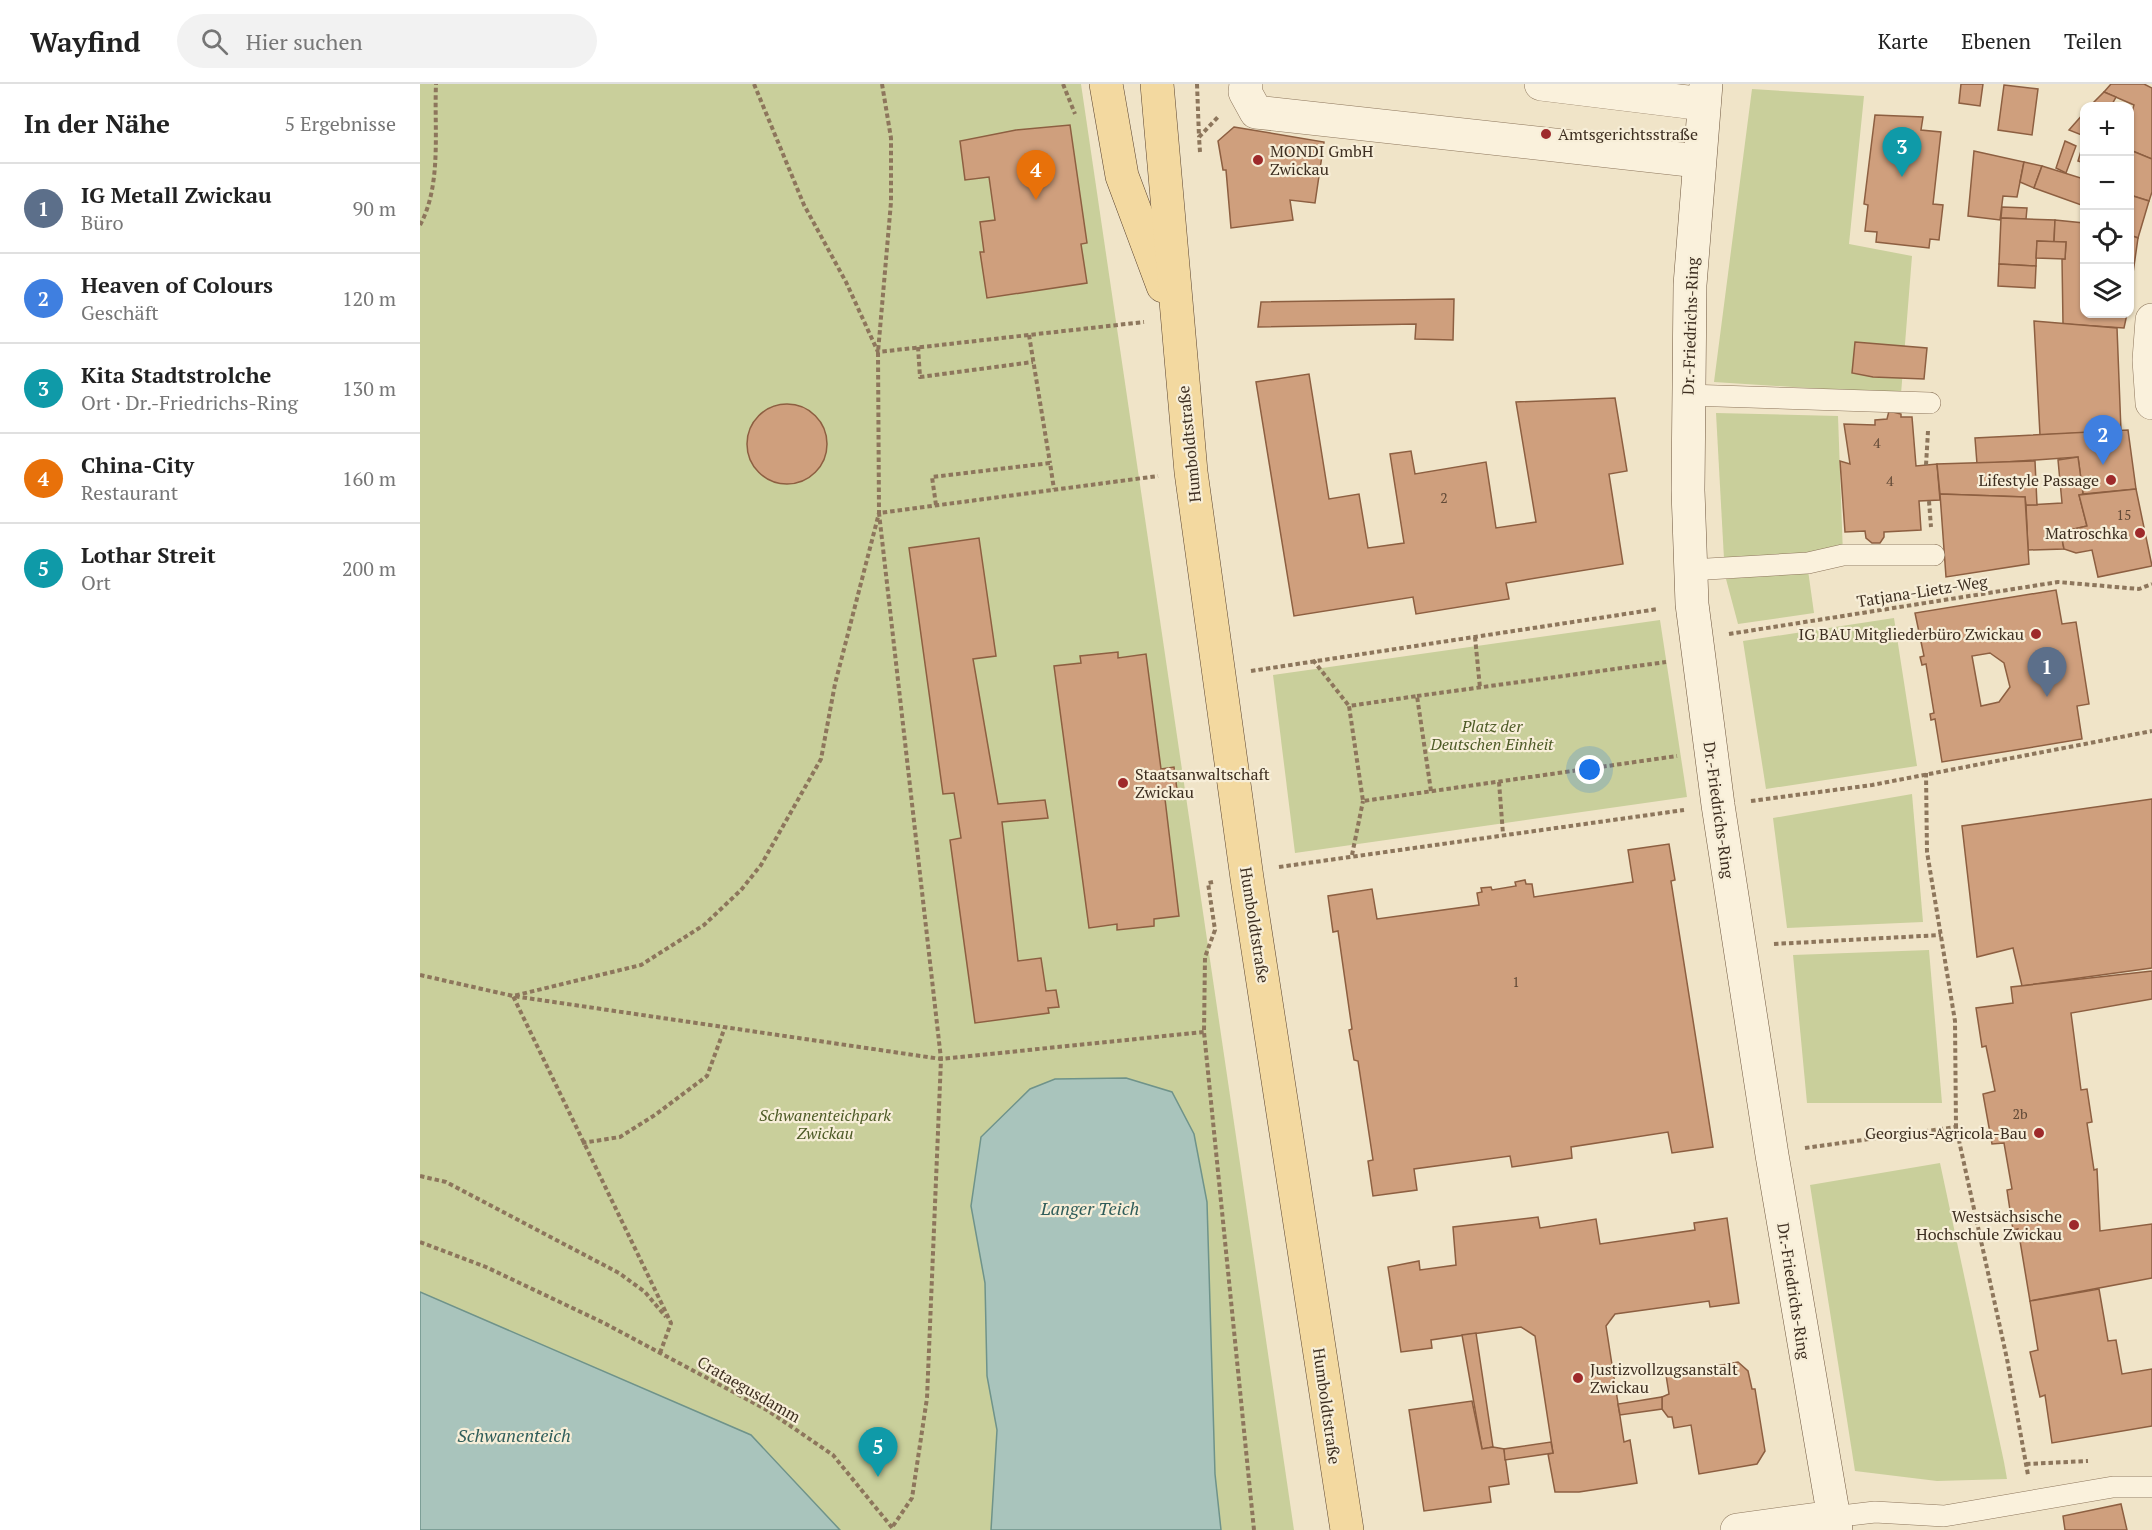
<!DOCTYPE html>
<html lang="de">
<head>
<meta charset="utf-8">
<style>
  :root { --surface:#fff; --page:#f2f2f2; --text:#222; --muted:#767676; --line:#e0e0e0; --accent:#0f766e }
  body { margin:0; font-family:"PT Serif",serif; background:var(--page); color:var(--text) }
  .controls { position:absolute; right:18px; top:18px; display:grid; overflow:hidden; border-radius:12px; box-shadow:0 2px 4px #0004 }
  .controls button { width:54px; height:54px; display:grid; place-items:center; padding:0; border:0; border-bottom:2px solid var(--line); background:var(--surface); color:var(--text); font:30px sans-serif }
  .you { position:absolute; left:1170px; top:686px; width:21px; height:21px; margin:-15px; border:4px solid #fff; border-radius:50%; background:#1a73e8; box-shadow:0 0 0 9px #1a73e833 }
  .badge { display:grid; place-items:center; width:39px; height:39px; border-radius:50%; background:var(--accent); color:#fff; font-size:20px; font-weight:700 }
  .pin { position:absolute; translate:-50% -50px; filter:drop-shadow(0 2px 3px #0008) }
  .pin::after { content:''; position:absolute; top:32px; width:21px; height:18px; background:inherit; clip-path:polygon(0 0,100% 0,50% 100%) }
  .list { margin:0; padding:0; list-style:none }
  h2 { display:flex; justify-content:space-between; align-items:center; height:78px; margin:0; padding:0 24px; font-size:26px }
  h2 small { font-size:20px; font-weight:400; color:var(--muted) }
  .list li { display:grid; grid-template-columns:39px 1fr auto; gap:18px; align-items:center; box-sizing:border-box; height:90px; padding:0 24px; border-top:2px solid var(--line) }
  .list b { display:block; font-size:22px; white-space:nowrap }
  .list p { margin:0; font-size:20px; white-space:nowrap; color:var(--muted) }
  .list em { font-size:20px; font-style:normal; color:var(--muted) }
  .icon { flex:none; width:33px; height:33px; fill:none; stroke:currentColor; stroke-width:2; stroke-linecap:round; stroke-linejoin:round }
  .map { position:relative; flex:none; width:1732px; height:1446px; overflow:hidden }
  header { display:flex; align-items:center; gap:36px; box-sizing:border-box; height:84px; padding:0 30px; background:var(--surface); border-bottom:2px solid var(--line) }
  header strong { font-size:28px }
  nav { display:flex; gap:33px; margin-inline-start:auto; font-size:21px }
  .search { width:420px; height:54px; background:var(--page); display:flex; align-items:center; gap:15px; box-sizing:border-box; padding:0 21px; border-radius:33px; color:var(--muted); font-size:22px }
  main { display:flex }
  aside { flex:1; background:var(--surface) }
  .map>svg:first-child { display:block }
  .green { fill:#c9cf9b }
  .water { fill:#a9c4bc; stroke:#6f938a; stroke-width:1.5 }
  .building { fill:#cf9f7d; stroke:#8d5f41; stroke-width:1.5; fill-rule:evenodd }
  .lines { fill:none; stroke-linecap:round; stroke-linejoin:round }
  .lane-casing { stroke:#8d765c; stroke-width:22 }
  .street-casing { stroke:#8d765c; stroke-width:34 }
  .secondary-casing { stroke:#6f573f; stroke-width:34 }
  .primary-casing { stroke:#5b4430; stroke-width:34 }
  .path { stroke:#8d765c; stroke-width:4; stroke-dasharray:4.5 3; stroke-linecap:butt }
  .lane { stroke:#faf1dc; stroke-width:21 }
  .street { stroke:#faf1dc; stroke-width:33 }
  .secondary { stroke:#faf1dc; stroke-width:33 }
  .primary { stroke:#f3d9a0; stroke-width:33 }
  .poi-dot { fill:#9e2a2b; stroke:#f7eed8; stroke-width:2 }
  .labels { text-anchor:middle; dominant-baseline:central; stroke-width:4.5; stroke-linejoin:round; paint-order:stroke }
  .number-label { font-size:14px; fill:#624a37 }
  .poi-label { font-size:16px; fill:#3d2e20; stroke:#f7eed8; text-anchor:end }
  .street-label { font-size:16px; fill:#3d2e20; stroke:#f7eed8 }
  .park-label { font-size:16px; font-style:italic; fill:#4d5a26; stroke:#f7eed8 }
  .water-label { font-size:18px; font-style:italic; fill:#2f5d5a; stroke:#f7eed8 }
</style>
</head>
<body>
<header>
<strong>Wayfind</strong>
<div class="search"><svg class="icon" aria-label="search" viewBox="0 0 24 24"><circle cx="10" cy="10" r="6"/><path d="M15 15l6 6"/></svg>Hier suchen</div>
<nav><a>Karte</a><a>Ebenen</a><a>Teilen</a></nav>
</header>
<main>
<aside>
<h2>In der Nähe<small>5 Ergebnisse</small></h2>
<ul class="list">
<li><span class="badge" style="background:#5c6f8a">1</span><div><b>IG Metall Zwickau</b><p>Büro</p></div><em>90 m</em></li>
<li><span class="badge" style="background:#3f7fe0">2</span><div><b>Heaven of Colours</b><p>Geschäft</p></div><em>120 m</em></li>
<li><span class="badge" style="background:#0f9aa8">3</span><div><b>Kita Stadtstrolche</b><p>Ort · Dr.-Friedrichs-Ring</p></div><em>130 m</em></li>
<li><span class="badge" style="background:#e8710a">4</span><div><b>China-City</b><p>Restaurant</p></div><em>160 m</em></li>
<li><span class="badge" style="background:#0f9aa8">5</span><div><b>Lothar Streit</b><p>Ort</p></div><em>200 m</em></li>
</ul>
</aside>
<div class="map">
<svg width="1732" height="1446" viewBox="0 0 1732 1446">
  <rect width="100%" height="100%" fill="#f0e4c8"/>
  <g class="green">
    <path d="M 0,0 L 661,0 L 874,1446 L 0,1446 Z"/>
    <path d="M 1332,5 L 1444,12 L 1429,160 L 1492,172 L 1481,310 L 1294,298 Z"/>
    <path d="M 1296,329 L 1418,332 L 1423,471 L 1304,475 Z"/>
    <path d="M 1388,486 L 1394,529 L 1318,540 L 1306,495 Z"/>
    <path d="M 1474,534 L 1497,682 L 1346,705 L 1323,557 Z"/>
    <path d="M 1240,536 L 1267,713 L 875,769 L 853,591 Z"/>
    <path d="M 1492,710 L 1503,838 L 1367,844 L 1353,734 Z"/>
    <path d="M 1509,866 L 1522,1019 L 1387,1019 L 1373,871 Z"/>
    <path d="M 1520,1079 L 1584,1378 L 1587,1395 L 1517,1397 L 1435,1387 L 1390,1101 Z"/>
  </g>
  <g class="water">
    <path d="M 706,994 L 752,1008 L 774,1050 L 787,1118 L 795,1390 L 801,1446 L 571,1446 L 577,1346 L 567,1292 L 565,1199 L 551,1122 L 561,1053 L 610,1005 L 635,995 Z"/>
    <path d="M 0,1208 L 331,1351 L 420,1446 L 0,1446 Z"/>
  </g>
  <g class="building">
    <path d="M 1541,0 L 1563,0 L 1560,22 L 1539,19 Z"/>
    <path d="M 1691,0 L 1724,0 L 1732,4 L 1732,75 L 1710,66 L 1710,34 L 1714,21 L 1684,8 Z"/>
    <path d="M 1584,1 L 1618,5 L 1612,51 L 1578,46 Z"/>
    <path d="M 1684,8 L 1696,13 L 1691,22 L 1670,22 Z"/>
    <path d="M 1664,29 L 1664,52 L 1649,46 Z"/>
    <path d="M 1455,31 L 1503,33 L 1501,46 L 1521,48 L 1513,120 L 1523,121 L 1519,156 L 1510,155 L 1509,164 L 1456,158 L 1457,148 L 1445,147 L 1448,121 L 1444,120 Z"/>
    <path d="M 650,41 L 667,159 L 661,160 L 667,199 L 567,214 L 560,168 L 564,168 L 560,138 L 575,136 L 569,93 L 545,96 L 540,57 L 596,46 Z"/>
    <path d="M 814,43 L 904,58 L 895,119 L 870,116 L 873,136 L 811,144 L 806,86 L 803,86 L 798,57 Z"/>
    <path d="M 1645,57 L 1656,62 L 1646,89 L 1636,84 Z"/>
    <path d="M 1664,57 L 1664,79 L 1658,77 Z"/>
    <path d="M 1710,66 L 1732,75 L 1732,108 L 1729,117 L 1710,111 Z"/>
    <path d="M 1554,67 L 1604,78 L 1597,113 L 1583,112 L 1580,136 L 1548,132 Z"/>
    <path d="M 1604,78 L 1622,82 L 1614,104 L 1600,98 Z"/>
    <path d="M 1622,82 L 1664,95 L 1664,122 L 1614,104 Z"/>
    <path d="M 1710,111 L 1729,117 L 1718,154 L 1710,151 Z"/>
    <path d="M 1582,123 L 1607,124 L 1606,135 L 1581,134 Z"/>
    <path d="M 1581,134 L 1635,136 L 1634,158 L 1617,157 L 1616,182 L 1579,180 Z"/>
    <path d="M 1635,136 L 1664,139 L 1664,230 L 1707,230 L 1704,244 L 1643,240 L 1642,175 L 1645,175 L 1646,158 L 1634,158 Z"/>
    <path d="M 1710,151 L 1718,154 L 1710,210 Z"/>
    <path d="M 1617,157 L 1646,158 L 1645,175 L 1616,174 Z"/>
    <path d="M 1579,180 L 1616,182 L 1615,204 L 1578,202 Z"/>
    <path d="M 1034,215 L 1033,256 L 995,255 L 996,240 L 838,243 L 841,218 Z"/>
    <path d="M 1614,237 L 1697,244 L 1701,347 L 1620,351 Z"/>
    <path d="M 1435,258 L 1507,264 L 1504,295 L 1453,293 L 1432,289 Z"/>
    <path d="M 889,290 L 909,415 L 939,410 L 948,464 L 984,459 L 970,370 L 991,367 L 995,390 L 1066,378 L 1076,444 L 1116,438 L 1096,318 L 1195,314 L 1207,387 L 1189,390 L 1203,480 L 1086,499 L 1089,515 L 996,530 L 993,513 L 874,532 L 836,298 Z"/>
    <circle cx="367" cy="360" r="40"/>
    <path d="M 1469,327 L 1481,330 L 1481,333 L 1492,333 L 1496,382 L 1517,380 L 1520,416 L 1499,417 L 1501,446 L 1464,448 L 1464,453 L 1460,459 L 1452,459 L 1446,454 L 1445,447 L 1425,448 L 1420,377 L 1430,380 L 1424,340 L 1455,341 L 1455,336 L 1467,335 Z"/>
    <path d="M 1708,346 L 1716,405 L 1663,410 L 1658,373 L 1557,380 L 1555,354 Z"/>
    <path d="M 1658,373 L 1663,410 L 1659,411 L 1667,442 L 1650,446 L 1642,455 L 1644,465 L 1608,466 L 1606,421 L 1642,419 L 1638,376 Z"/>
    <path d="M 1615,377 L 1617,421 L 1606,421 L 1605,413 L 1520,410 L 1517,380 Z"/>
    <path d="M 1716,405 L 1732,482 L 1678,493 L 1672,466 L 1656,469 L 1644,465 L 1642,455 L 1650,446 L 1667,442 L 1659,411 Z"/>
    <path d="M 1520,410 L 1605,413 L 1609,480 L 1526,493 Z"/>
    <path d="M 559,454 L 576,572 L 553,575 L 578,720 L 625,716 L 628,734 L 582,738 L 598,877 L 621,874 L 626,907 L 636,906 L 639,923 L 628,924 L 629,929 L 555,939 L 530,756 L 541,754 L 534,709 L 523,710 L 489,464 Z"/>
    <path d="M 1636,506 L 1642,540 L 1656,538 L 1669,620 L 1657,622 L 1662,655 L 1522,678 L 1515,635 L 1511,636 L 1510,630 L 1514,629 L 1506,580 L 1502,581 L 1500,573 L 1504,572 L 1495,529 ZM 1570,569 L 1584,579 L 1590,603 L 1579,618 L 1561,622 L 1552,572 Z"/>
    <path d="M 698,568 L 698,574 L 726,570 L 741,685 L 754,683 L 758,713 L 745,715 L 759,832 L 734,835 L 734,842 L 697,846 L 697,840 L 669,844 L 634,582 L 661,579 L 660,572 Z"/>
    <path d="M 1732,715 L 1732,884 L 1602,902 L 1593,864 L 1557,873 L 1542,742 Z"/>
    <path d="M 1249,760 L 1255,796 L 1251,797 L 1293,1063 L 1252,1069 L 1248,1048 L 1151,1063 L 1152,1074 L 1092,1083 L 1090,1072 L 994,1085 L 997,1106 L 953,1112 L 948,1077 L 953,1076 L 938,977 L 934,976 L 929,946 L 932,945 L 918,847 L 913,848 L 908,812 L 952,805 L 957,835 L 1059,821 L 1057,809 L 1062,808 L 1061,804 L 1071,803 L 1072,806 L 1096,802 L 1095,798 L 1105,796 L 1106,800 L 1112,800 L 1114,813 L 1213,798 L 1208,766 Z"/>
    <path d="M 1732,887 L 1732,915 L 1651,929 L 1661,1006 L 1667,1005 L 1672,1038 L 1667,1039 L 1674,1086 L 1677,1085 L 1680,1147 L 1732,1140 L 1732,1194 L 1610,1217 L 1598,1145 L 1593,1146 L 1587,1106 L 1592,1105 L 1584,1059 L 1572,1060 L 1563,1010 L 1575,1007 L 1566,962 L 1562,963 L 1556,924 L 1593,919 L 1591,903 Z"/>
    <path d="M 1118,1133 L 1120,1144 L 1176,1135 L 1180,1160 L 1275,1146 L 1274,1139 L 1307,1134 L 1319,1219 L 1290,1223 L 1289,1217 L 1195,1230 L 1186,1242 L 1204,1358 L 1210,1356 L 1217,1399 L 1159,1408 L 1135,1408 L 1128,1370 L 1133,1369 L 1115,1252 L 1101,1243 L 1011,1256 L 1012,1264 L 981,1268 L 968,1183 L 999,1177 L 1000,1186 L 1036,1181 L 1033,1143 Z"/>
    <path d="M 1679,1205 L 1688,1257 L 1696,1256 L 1702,1290 L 1732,1285 L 1732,1342 L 1632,1359 L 1625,1311 L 1620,1313 L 1610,1268 L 1618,1266 L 1610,1217 Z"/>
    <path d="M 1056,1249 L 1073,1363 L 1062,1365 L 1042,1251 Z"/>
    <path d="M 1318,1278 L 1328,1287 L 1332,1305 L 1335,1305 L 1345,1367 L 1337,1380 L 1279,1390 L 1271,1341 L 1254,1344 L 1252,1333 L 1248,1333 L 1242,1325 L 1242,1313 L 1249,1310 L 1246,1291 Z"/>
    <path d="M 1242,1313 L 1242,1325 L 1200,1331 L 1198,1320 Z"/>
    <path d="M 1052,1317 L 1062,1365 L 1073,1363 L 1084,1365 L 1089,1400 L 1069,1403 L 1071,1418 L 1004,1427 L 989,1326 Z"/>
    <path d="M 1131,1358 L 1133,1369 L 1085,1376 L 1084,1365 Z"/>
    <path d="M 1701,1420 L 1707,1446 L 1645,1446 L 1643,1432 Z"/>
  </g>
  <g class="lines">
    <defs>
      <g id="lane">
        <path d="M 1267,311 L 1510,319"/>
        <path d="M 1270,486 L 1388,479 L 1423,471 L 1514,471"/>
        <path d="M 1413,1433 L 1455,1428 L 1524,1432 L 1693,1403 L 1732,1403"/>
      </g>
      <g id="street">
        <path d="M 826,0 L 825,8 L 836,28 L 1278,77"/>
        <path d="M 1121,0 L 1284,20"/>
        <path d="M 1732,236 L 1729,276 L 1732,319"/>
        <path d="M 1317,1446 L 1413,1433"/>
      </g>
      <path id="secondary" d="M 1286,0 L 1270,201 L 1268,406 L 1272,520 L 1298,721 L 1352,1071 L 1416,1446"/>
      <g id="primary">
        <path d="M 686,0 L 702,92 L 743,202"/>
        <path d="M 737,0 L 771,388 L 827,794 L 927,1446"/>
      </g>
    </defs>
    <use href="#lane" class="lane-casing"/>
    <use href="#street" class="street-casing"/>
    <use href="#secondary" class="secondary-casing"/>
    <use href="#primary" class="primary-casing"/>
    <g class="path">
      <path d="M 334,0 L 384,121 L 426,198 L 458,268 L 724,238"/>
      <path d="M 643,0 L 655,30"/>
      <path d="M 777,0 L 779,53"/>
      <path d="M 780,68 L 779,53 L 799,32"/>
      <path d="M 0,141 C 22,101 14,45 16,0"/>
      <path d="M 609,251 L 630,379"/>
      <path d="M 498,263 L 500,293 L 613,278"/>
      <path d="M 1506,381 L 1508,347"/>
      <path d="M 1509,417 L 1511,443"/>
      <path d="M 516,421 L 512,393 L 630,379 L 634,405"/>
      <path d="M 1309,550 L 1638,498 L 1719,505 L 1732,500"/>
      <path d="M 1055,553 L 1060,604"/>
      <path d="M 893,576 L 929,622"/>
      <path d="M 831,587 L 1238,525"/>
      <path d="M 997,612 L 1246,578"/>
      <path d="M 1506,689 L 1507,768 L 1535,937 L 1536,1043"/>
      <path d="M 1079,698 L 1083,750"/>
      <path d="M 1011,707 L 997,612 L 929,622 L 943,717 C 1048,702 1152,687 1257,672"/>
      <path d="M 1331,717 L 1452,701 L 1732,647"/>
      <path d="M 932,771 L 943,717"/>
      <path d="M 859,783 L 1264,726"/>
      <path d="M 793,798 L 788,799 L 795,846 L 785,873 L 784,948 L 834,1446"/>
      <path d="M 1354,860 L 1521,851"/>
      <path d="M 0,891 L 93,912 L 521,975 L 784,948"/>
      <path d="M 162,1059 L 200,1053 L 235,1031 L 287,992 L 305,943"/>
      <path d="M 1385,1064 L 1536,1043 L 1587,1275 L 1608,1391"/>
      <path d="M 0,1092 L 26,1098 L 199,1189 L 225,1208 L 246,1233"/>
      <path d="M 0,1158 L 66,1183 L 184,1239 L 347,1326 L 413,1371 L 474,1446"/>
      <path d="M 240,1269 L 251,1239 L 93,912 L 221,881 L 284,841 L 321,806 L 341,781 L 401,675 L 415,600 L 459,429 L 458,268 L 471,118 L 471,54 L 462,0"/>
      <path d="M 1606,1380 L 1668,1377"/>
      <path d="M 473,1442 L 492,1414 L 507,1314 L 521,975 L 459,429 L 738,392"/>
    </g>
    <use href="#lane" class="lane"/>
    <use href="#street" class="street"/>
    <use href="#secondary" class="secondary"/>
    <use href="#primary" class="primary"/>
  </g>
  <g class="poi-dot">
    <circle cx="1126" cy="50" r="6"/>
    <circle cx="838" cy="76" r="6"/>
    <circle cx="1691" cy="396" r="6"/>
    <circle cx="1720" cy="449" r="6"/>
    <circle cx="1616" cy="550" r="6"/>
    <circle cx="703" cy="699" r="6"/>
    <circle cx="1619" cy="1049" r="6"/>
    <circle cx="1654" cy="1141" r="6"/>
    <circle cx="1158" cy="1294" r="6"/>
  </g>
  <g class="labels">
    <g class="number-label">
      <text x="1457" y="358">4</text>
      <text x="1470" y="396">4</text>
      <text x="1024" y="413">2</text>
      <text x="1704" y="430">15</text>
      <text x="1096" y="897">1</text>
      <text x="1600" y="1029">2b</text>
    </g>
    <g class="poi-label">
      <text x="1138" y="50" text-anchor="start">Amtsgerichtsstraße</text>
      <text x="850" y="67" text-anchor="start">MONDI GmbH<tspan x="850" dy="18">Zwickau</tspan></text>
      <text x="1679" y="396">Lifestyle Passage</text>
      <text x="1708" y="449">Matroschka</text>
      <text x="1604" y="550">IG BAU Mitgliederbüro Zwickau</text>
      <text x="715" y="690" text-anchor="start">Staatsanwaltschaft<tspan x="715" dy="18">Zwickau</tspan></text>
      <text x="1607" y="1049">Georgius-Agricola-Bau</text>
      <text x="1642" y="1132">Westsächsische<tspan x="1642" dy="18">Hochschule Zwickau</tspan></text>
      <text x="1170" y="1285" text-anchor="start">Justizvollzugsanstalt<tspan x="1170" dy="18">Zwickau</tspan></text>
    </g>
    <g class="street-label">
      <text transform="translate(1270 242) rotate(-88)">Dr.-Friedrichs-Ring</text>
      <text transform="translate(769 360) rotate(-96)">Humboldtstraße</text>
      <text transform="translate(1502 507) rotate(-9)">Tatjana-Lietz-Weg</text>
      <text transform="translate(1299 726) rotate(82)">Dr.-Friedrichs-Ring</text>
      <text transform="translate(835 841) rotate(81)">Humboldtstraße</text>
      <text transform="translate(1374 1207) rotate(81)">Dr.-Friedrichs-Ring</text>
      <text transform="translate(329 1305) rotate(30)">Crataegusdamm</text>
      <text transform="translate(907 1322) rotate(82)">Humboldtstraße</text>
    </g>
    <g class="park-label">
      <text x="1072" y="642">Platz der<tspan x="1072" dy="18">Deutschen Einheit</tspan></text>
      <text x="405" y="1031">Schwanenteichpark<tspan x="405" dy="18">Zwickau</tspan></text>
    </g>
    <g class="water-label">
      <text x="670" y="1124">Langer Teich</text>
      <text x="94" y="1351">Schwanenteich</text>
    </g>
  </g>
</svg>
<div class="controls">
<button>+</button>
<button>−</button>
<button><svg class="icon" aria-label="locate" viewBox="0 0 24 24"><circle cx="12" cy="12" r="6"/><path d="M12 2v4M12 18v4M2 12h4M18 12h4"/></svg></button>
<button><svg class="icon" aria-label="layers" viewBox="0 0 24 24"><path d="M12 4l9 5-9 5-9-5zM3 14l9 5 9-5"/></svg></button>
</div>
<div class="you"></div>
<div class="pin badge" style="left:1627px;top:613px;background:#5c6f8a">1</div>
<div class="pin badge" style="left:1683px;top:381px;background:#3f7fe0">2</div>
<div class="pin badge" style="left:1482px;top:93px;background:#0f9aa8">3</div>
<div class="pin badge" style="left:616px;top:116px;background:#e8710a">4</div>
<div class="pin badge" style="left:458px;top:1393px;background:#0f9aa8">5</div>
</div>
</main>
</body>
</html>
